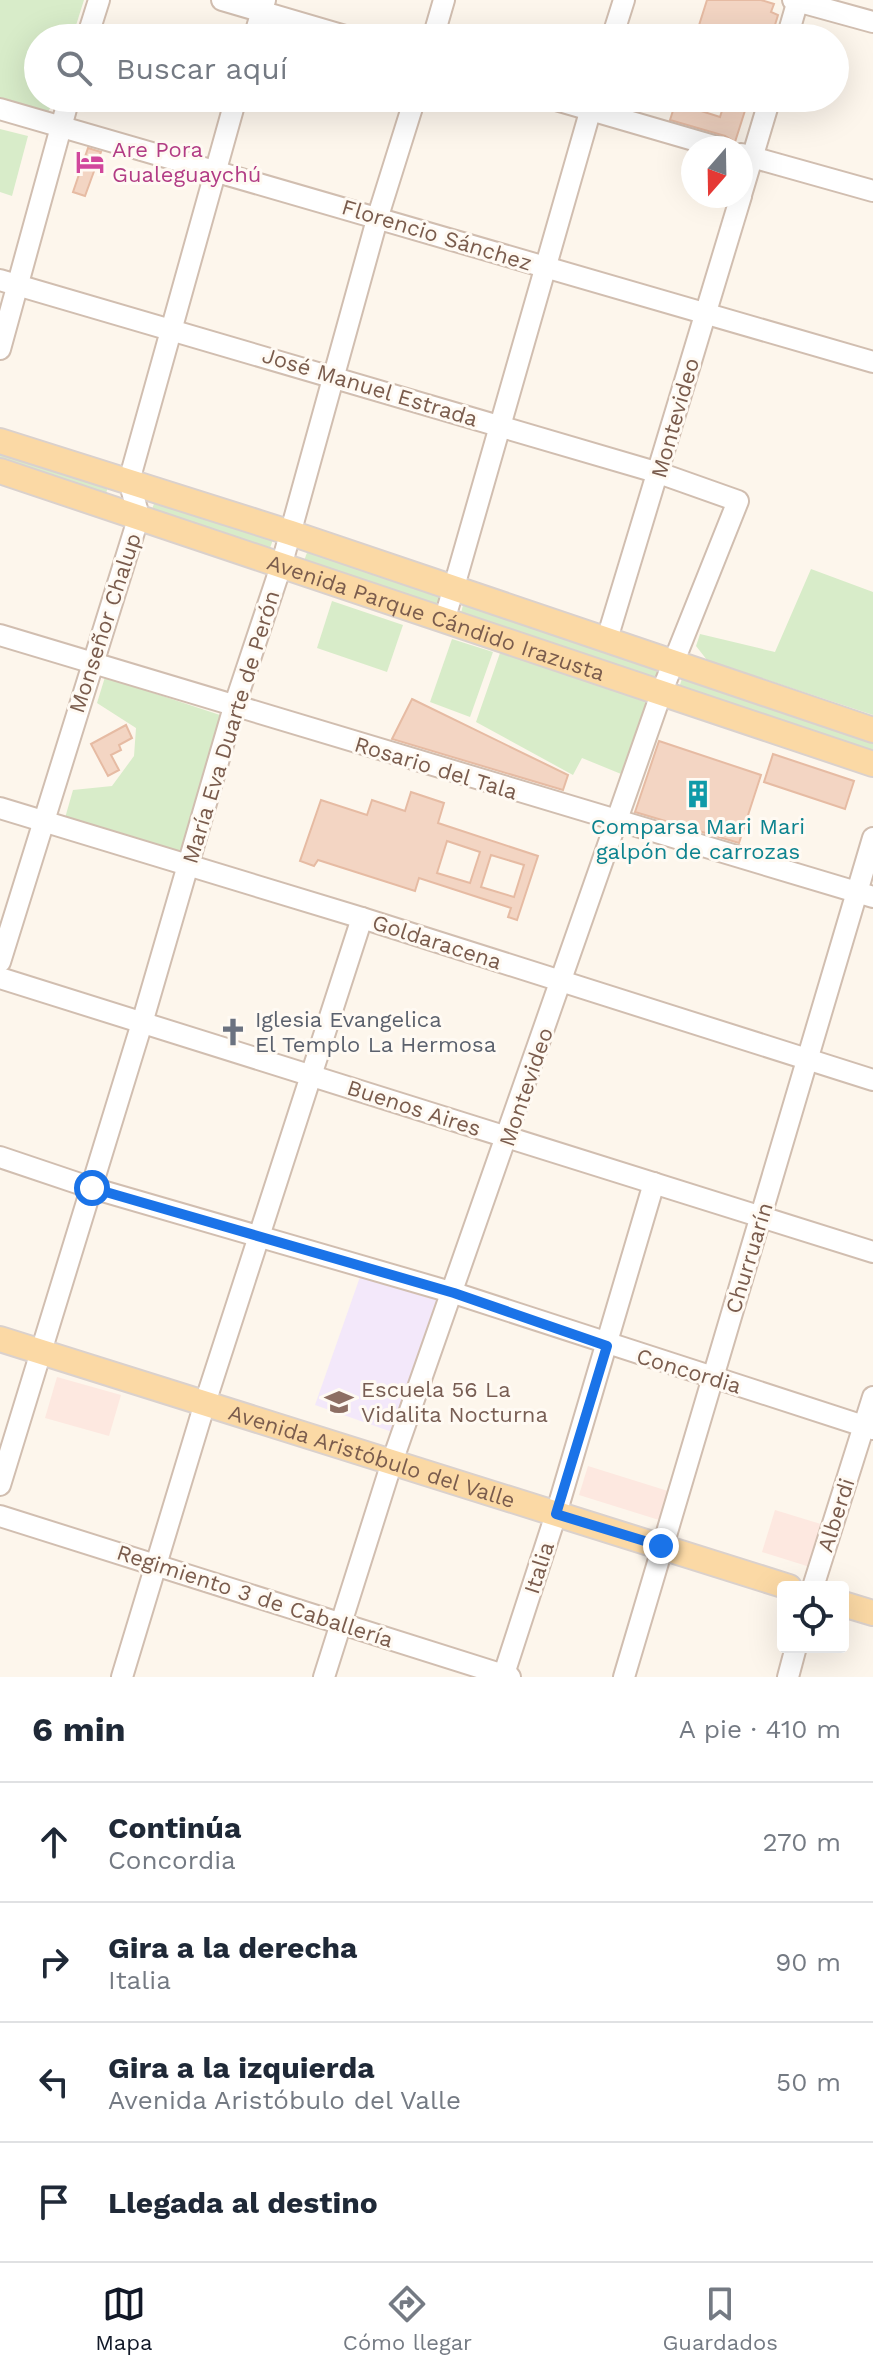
<!DOCTYPE html>
<html lang="es">
<head>
<meta charset="utf-8">
<style>
  :root { --surface:#fff; --page:#f2f2f3; --text:#1f2937; --muted:#747a83; --line:#e0e1e3; --accent:#111827 }
  body { margin:0; font-family:"Work Sans",sans-serif; background:var(--page); color:var(--text) }
  .controls { position:absolute; right:24px; bottom:24px; display:grid; overflow:hidden; border-radius:8px; box-shadow:0 8px 32px #0002 }
  .controls button { width:72px; height:72px; display:grid; place-items:center; padding:0; border:0; border-bottom:2px solid var(--line); background:var(--surface); color:var(--text); font:40px sans-serif }
  .compass { position:absolute; left:681px; top:136px; width:72px; height:72px; border-radius:50%; background:var(--surface); box-shadow:0 8px 32px #0002; rotate:200deg }
  .stop { position:absolute; width:24px; height:24px; margin:-18px; border:6px solid #1a73e8; border-radius:50%; background:#fff }
  .stop.end { background:#1a73e8; border-color:#fff; box-shadow:0 2px 8px #0008 }
  .list { margin:0; padding:0; list-style:none }
  h2 { display:flex; justify-content:space-between; align-items:center; height:104px; margin:0; padding:0 32px; font-size:34px }
  h2 small { font-size:26px; font-weight:400; color:var(--muted) }
  .list li { display:grid; grid-template-columns:52px 1fr auto; gap:24px; align-items:center; box-sizing:border-box; height:120px; padding:0 32px; border-top:2px solid var(--line) }
  .list b { display:block; font-size:30px; white-space:nowrap }
  .list p { margin:0; font-size:26px; white-space:nowrap; color:var(--muted) }
  .list em { font-size:26px; font-style:normal; color:var(--muted) }
  .icon { flex:none; width:44px; height:44px; fill:none; stroke:currentColor; stroke-width:2; stroke-linecap:round; stroke-linejoin:round }
  .map { position:relative; flex:none; width:873px; height:1677px; overflow:hidden }
  .search { position:absolute; background:var(--surface); box-shadow:0 8px 32px #0002; left:24px; right:24px; top:24px; height:88px; display:flex; align-items:center; gap:20px; box-sizing:border-box; padding:0 28px; border-radius:44px; color:var(--muted); font-size:30px }
  .sheet { height:584px; background:var(--surface) }
  nav { display:flex; justify-content:space-around; align-items:center; box-sizing:border-box; height:112px; border-top:2px solid var(--line); background:var(--surface); font-size:22px; color:var(--muted) }
  nav a { display:grid; justify-items:center; gap:4px }
  nav .on { color:var(--accent) }
  .map>svg:first-child { display:block }
  .commercial { fill:#fde8e0 }
  .education { fill:#f3e8fa }
  .green { fill:#d8ecc9 }
  .building { fill:#f3d5c3; stroke:#e6bba3; stroke-width:2; fill-rule:evenodd }
  .lines { fill:none; stroke-linecap:round; stroke-linejoin:round }
  .minor-casing { stroke:#d1beb0; stroke-width:24 }
  .major-casing { stroke:#dad1cd; stroke-width:28 }
  .minor { stroke:#fff; stroke-width:20 }
  .major { stroke:#fbd9a5; stroke-width:24 }
  .route { stroke:#1a73e8; stroke-width:10 }
  .labels { text-anchor:middle; dominant-baseline:central; stroke-width:6; stroke-linejoin:round; paint-order:stroke }
  .hotel-label { font-size:22px; fill:#b23c85; stroke:#fffaf3; text-anchor:start }
  .street-label { font-size:22px; fill:#7a5c4d; stroke:#fffaf3 }
  .culture-label { font-size:22px; fill:#0d838f; stroke:#fffaf3 }
  .worship-label { font-size:22px; fill:#5b616d; stroke:#fffaf3; text-anchor:start }
  .education-label { font-size:22px; fill:#785e54; stroke:#fffaf3; text-anchor:start }
</style>
</head>
<body>
<div class="map">
<svg width="873" height="1677" viewBox="0 0 873 1677">
  <rect width="100%" height="100%" fill="#fdf6ec"/>
  <g class="commercial">
    <path d="M 57,1377 L 121,1395 L 109,1436 L 45,1418 Z"/>
    <path d="M 588,1466 L 668,1491 L 659,1520 L 579,1495 Z"/>
    <path d="M 775,1510 L 824,1525 L 810,1567 L 762,1552 Z"/>
  </g>
  <path class="education" d="M 361,1274 L 441,1302 L 395,1433 L 315,1405 Z"/>
  <g class="green">
    <path d="M 0,0 L 84,0 L 72,38 L 38,38 L 38,98 L 55,98 L 48,112 L 0,98 Z"/>
    <path d="M 0,129 L 28,136 L 12,196 L 0,192 Z"/>
    <path d="M 0,452 L 110,478 L 105,498 L 0,466 Z"/>
    <path d="M 158,493 L 276,531 L 269,551 L 151,512 Z"/>
    <path d="M 310,544 L 445,592 L 438,609 L 304,561 Z"/>
    <path d="M 811,569 L 873,592 L 873,715 L 707,660 L 696,646 L 700,634 L 775,652 Z"/>
    <path d="M 465,597 L 666,663 L 659,681 L 460,617 Z"/>
    <path d="M 332,601 L 403,625 L 387,672 L 317,648 Z"/>
    <path d="M 452,639 L 493,652 L 470,717 L 430,702 Z"/>
    <path d="M 500,653 L 652,700 L 626,776 L 582,758 L 573,775 L 476,722 Z"/>
    <path d="M 685,669 L 873,730 L 873,753 L 679,688 Z"/>
    <path d="M 105,677 L 220,715 L 181,853 L 65,818 L 73,790 L 112,786 L 134,756 L 136,728 L 97,703 Z"/>
  </g>
  <g class="building">
    <path d="M 707,0 L 761,0 L 774,4 L 771,12 L 778,15 L 771,38 L 695,38 Z"/>
    <path d="M 677,98 L 699,98 L 701,111 L 720,117 L 726,98 L 749,98 L 735,142 L 725,136 L 670,120 Z"/>
    <path d="M 88,148 L 101,152 L 85,196 L 73,192 Z"/>
    <path d="M 412,699 L 568,775 L 563,790 L 392,739 Z"/>
    <path d="M 126,725 L 132,738 L 119,745 L 121,750 L 111,755 L 119,770 L 108,776 L 91,744 Z"/>
    <path d="M 659,741 L 761,775 L 739,843 L 635,812 Z"/>
    <path d="M 773,754 L 854,781 L 845,809 L 764,782 Z"/>
    <path d="M 411,792 L 444,803 L 438,823 L 538,856 L 517,920 L 508,917 L 511,908 L 419,878 L 415,891 L 318,860 L 314,866 L 300,861 L 321,800 L 367,815 L 372,800 L 405,811 ZM 447,841 L 480,852 L 470,883 L 437,873 ZM 491,855 L 524,865 L 514,897 L 481,887 Z"/>
  </g>
  <g class="lines">
    <defs>
      <g id="minor">
        <path d="M 222,0 L 352,38"/>
        <path d="M 793,0 L 873,22"/>
        <path d="M 87,38 L 99,0"/>
        <path d="M 254,38 L 265,0"/>
        <path d="M 433,38 L 444,0"/>
        <path d="M 612,38 L 624,0"/>
        <path d="M 787,38 L 798,0"/>
        <path d="M 549,98 L 721,148"/>
        <path d="M 0,109 L 873,362"/>
        <path d="M 741,154 L 873,191"/>
        <path d="M 741,195 L 770,98"/>
        <path d="M 0,280 L 659,473 L 738,501 L 662,691 L 392,1462 L 324,1677"/>
        <path d="M 0,349 L 69,98"/>
        <path d="M 445,618 L 594,98"/>
        <path d="M 0,635 L 873,897"/>
        <path d="M 607,639 L 741,196"/>
        <path d="M 0,808 L 362,918 L 873,1080"/>
        <path d="M 0,962 L 139,516 L 129,481 L 236,98"/>
        <path d="M 0,978 L 873,1252"/>
        <path d="M 0,1157 L 92,1188 L 454,1293 L 873,1429"/>
        <path d="M 0,1485 L 142,1023 L 234,707 L 282,563 L 378,216 L 415,98"/>
        <path d="M 0,1516 L 510,1677"/>
        <path d="M 813,1587 L 873,1397"/>
        <path d="M 122,1677 L 205,1403 L 362,918"/>
        <path d="M 503,1677 L 556,1514 L 654,1183"/>
        <path d="M 624,1677 L 873,838"/>
        <path d="M 788,1677 L 796,1647"/>
      </g>
      <g id="major">
        <path d="M 0,441 L 291,533 L 873,730"/>
        <path id="s1" d="M 0,471 L 873,764"/>
        <path id="s2" d="M 0,1339 L 789,1587"/>
        <path d="M 843,1604 L 873,1613"/>
      </g>
    </defs>
    <use href="#minor" class="minor-casing"/>
    <use href="#major" class="major-casing"/>
    <use href="#minor" class="minor"/>
    <use href="#major" class="major"/>
  </g>
  <g class="lines">
    <path class="route" d="M 92,1188 L 454,1293 L 607,1346 L 556,1514 L 661,1546"/>
  </g>
  <defs>
    <symbol id="hotel-bare" viewBox="-9 -9 18 18"><path d="M-6-4.5h1.5V1H6V5H4.5V3h-9V5H-6ZM-4 0a1.8 1.8 0 1 1 3.6 0ZM.5 0V-2.5h3Q6-2.5 6 0Z" fill="#d1479c" stroke="#fffaf3" stroke-width="2.5" paint-order="stroke"/></symbol>
    <symbol id="building-bare" viewBox="-9 -9 18 18"><path d="M-4-6H4V6H1V3H-1V6H-4ZM-2.5-4.3h1.7v1.8h-1.7ZM.8-4.3h1.7v1.8H.8ZM-2.5-1h1.7V.8h-1.7ZM.8-1h1.7V.8H.8Z" fill="#0f9aa8" stroke="#fffaf3" stroke-width="2.5" paint-order="stroke"/></symbol>
    <symbol id="church-bare" viewBox="-9 -9 18 18"><path d="M-1.2-6h2.4v3.5h3.3v2.4h-3.3V6h-2.4V-.1h-3.3v-2.4h3.3Z" fill="#6b7280" stroke="#fffaf3" stroke-width="2.5" paint-order="stroke"/></symbol>
    <symbol id="school-bare" viewBox="-9 -9 18 18"><path d="M0-5L7-2L0 1L-7-2ZM-4 1L0 2.5L4 1V4Q0 6-4 4Z" fill="#8d6e63" stroke="#fffaf3" stroke-width="2.5" paint-order="stroke"/></symbol>
  </defs>
  <g fill-rule="evenodd">
    <use href="#hotel-bare" x="70" y="142" width="40" height="40"/>
    <use href="#building-bare" x="678" y="774" width="40" height="40"/>
    <use href="#church-bare" x="213" y="1012" width="40" height="40"/>
    <use href="#school-bare" x="319" y="1382" width="40" height="40"/>
  </g>
  <g class="labels">
    <g class="hotel-label">
      <text x="112" y="149">Are Pora<tspan x="112" dy="25">Gualeguaychú</tspan></text>
    </g>
    <g class="street-label">
      <text transform="translate(437 235) rotate(17)">Florencio Sánchez</text>
      <text transform="translate(370 387) rotate(17)">José Manuel Estrada</text>
      <text transform="translate(675 418) rotate(-74)">Montevideo</text>
      <text stroke="none"><textPath href="#s1" startOffset="460">Avenida Parque Cándido Irazusta</textPath></text>
      <text transform="translate(105 623) rotate(-72)">Monseñor Chalup</text>
      <text transform="translate(231 727) rotate(-73)">María Eva Duarte de Perón</text>
      <text transform="translate(436 768) rotate(17)">Rosario del Tala</text>
      <text transform="translate(437 942) rotate(18)">Goldaracena</text>
      <text transform="translate(526 1087) rotate(-71)">Montevideo</text>
      <text transform="translate(414 1108) rotate(18)">Buenos Aires</text>
      <text transform="translate(749 1258) rotate(-73)">Churruarín</text>
      <text transform="translate(689 1371) rotate(17)">Concordia</text>
      <text stroke="none"><textPath href="#s2" startOffset="390">Avenida Aristóbulo del Valle</textPath></text>
      <text transform="translate(836 1515) rotate(-72)">Alberdi</text>
      <text transform="translate(539 1568) rotate(-72)">Italia</text>
      <text transform="translate(255 1596) rotate(18)">Regimiento 3 de Caballería</text>
    </g>
    <g class="culture-label">
      <text x="698" y="826">Comparsa Mari Mari<tspan x="698" dy="25">galpón de carrozas</tspan></text>
    </g>
    <g class="worship-label">
      <text x="255" y="1019">Iglesia Evangelica<tspan x="255" dy="25">El Templo La Hermosa</tspan></text>
    </g>
    <g class="education-label">
      <text x="361" y="1389">Escuela 56 La<tspan x="361" dy="25">Vidalita Nocturna</tspan></text>
    </g>
  </g>
</svg>
<div class="controls">
<button><svg class="icon" aria-label="locate" viewBox="0 0 24 24"><circle cx="12" cy="12" r="6"/><path d="M12 2v4M12 18v4M2 12h4M18 12h4"/></svg></button>
</div>
<svg class="compass" viewBox="-18 -18 36 36"><path d="M0-13l5 13h-10z" fill="#e53935"/><path d="M0 13l5-13h-10z" fill="#747a83"/></svg>
<div class="stop" style="left:92px;top:1188px"></div>
<div class="stop end" style="left:661px;top:1546px"></div>
<div class="search"><svg class="icon" aria-label="search" viewBox="0 0 24 24"><circle cx="10" cy="10" r="6"/><path d="M15 15l6 6"/></svg>Buscar aquí</div>
</div>
<section class="sheet">
<h2>6 min<small>A pie · 410 m</small></h2>
<ul class="list">
<li><svg class="icon" aria-label="ahead" viewBox="0 0 24 24"><path d="M12 20V5M6 11l6-6 6 6"/></svg><div><b>Continúa</b><p>Concordia</p></div><em>270 m</em></li>
<li><svg class="icon" aria-label="right" viewBox="0 0 24 24"><path d="M7 20v-9h11M14 6l5 5-5 5"/></svg><div><b>Gira a la derecha</b><p>Italia</p></div><em>90 m</em></li>
<li><svg class="icon" aria-label="left" viewBox="0 0 24 24"><path d="M17 20v-9H6M10 6l-5 5 5 5"/></svg><div><b>Gira a la izquierda</b><p>Avenida Aristóbulo del Valle</p></div><em>50 m</em></li>
<li><svg class="icon" aria-label="arrive" viewBox="0 0 24 24"><path d="M6 21V4h12l-3 4 3 4H6"/></svg><div><b>Llegada al destino</b></div></li>
</ul>
</section>
<nav>
<a class="on"><svg class="icon" aria-label="map" viewBox="0 0 24 24"><path d="M3 6l6-2 6 2 6-2v14l-6 2-6-2-6 2zM9 4v14M15 6v14"/></svg>Mapa</a>
<a><svg class="icon" aria-label="directions" viewBox="0 0 24 24"><path d="M12 3l9 9-9 9-9-9zM9 14v-3h6M13 9l2 2-2 2"/></svg>Cómo llegar</a>
<a><svg class="icon" aria-label="saved" viewBox="0 0 24 24"><path d="M7 4h10v16l-5-4-5 4z"/></svg>Guardados</a>
</nav>
</body>
</html>
